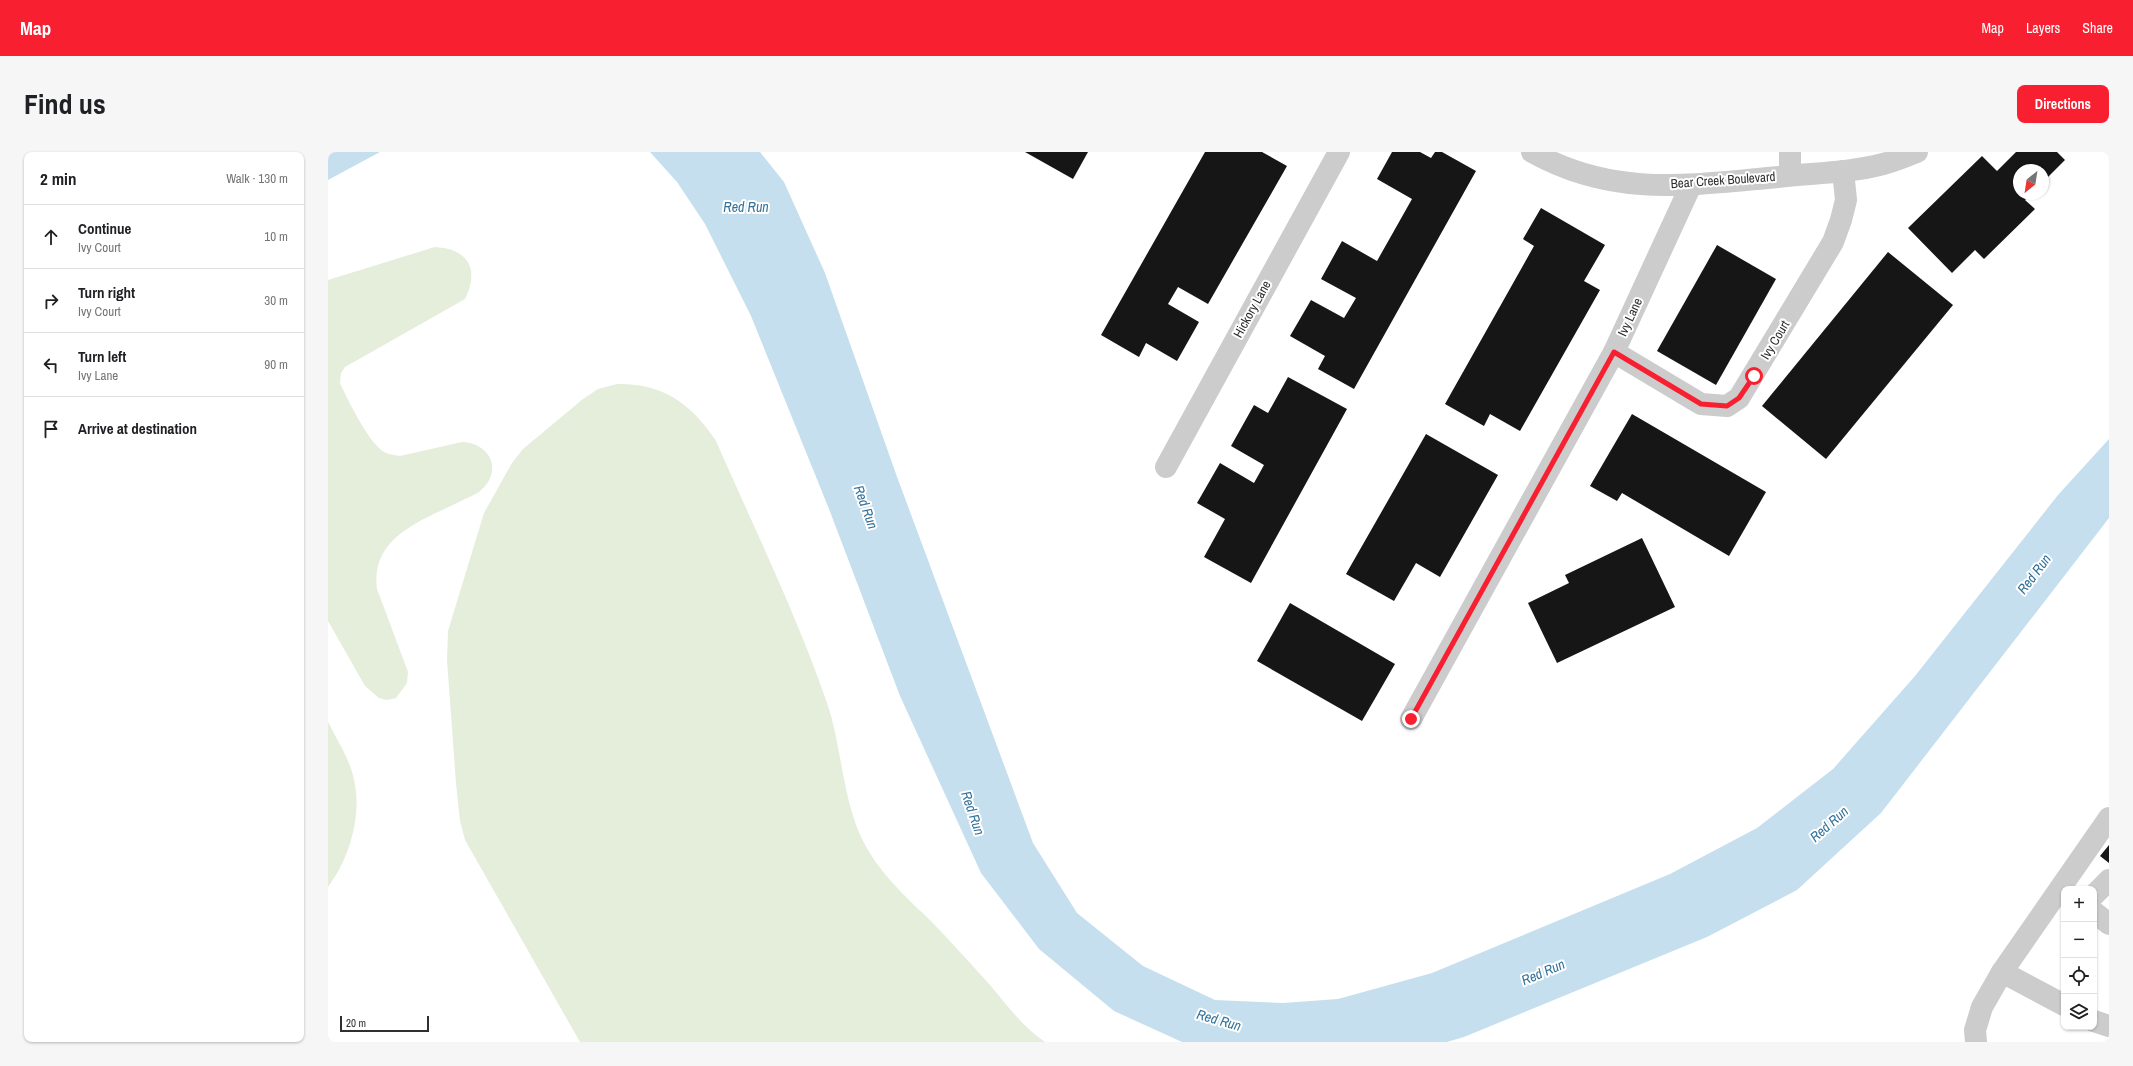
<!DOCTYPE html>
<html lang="en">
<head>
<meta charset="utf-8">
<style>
  :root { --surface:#fff; --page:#f6f6f6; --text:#202124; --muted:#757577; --line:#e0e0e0; --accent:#f71f30 }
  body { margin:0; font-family:"Archivo Narrow",sans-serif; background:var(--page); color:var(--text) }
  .controls { position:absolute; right:12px; bottom:12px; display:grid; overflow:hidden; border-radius:8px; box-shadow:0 1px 3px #0004 }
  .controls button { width:36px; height:36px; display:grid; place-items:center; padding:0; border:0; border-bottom:1px solid var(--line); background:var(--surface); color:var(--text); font:20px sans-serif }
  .compass { position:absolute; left:1685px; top:12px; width:36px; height:36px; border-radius:50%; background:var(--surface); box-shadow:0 1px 3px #0004; rotate:210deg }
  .scale { position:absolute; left:12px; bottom:10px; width:89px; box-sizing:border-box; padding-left:4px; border:2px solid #2f2f2f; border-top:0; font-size:11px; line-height:14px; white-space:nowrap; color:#2f2f2f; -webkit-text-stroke:3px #fff; paint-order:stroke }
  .stop { position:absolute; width:12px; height:12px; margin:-9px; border:3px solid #f71f30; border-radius:50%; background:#fff }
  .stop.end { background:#f71f30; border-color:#fff; box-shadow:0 1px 4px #0008 }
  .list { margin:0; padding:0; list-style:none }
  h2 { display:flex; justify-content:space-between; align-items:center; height:52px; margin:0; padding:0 16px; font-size:17px }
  h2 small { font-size:13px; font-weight:400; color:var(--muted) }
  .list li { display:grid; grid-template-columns:26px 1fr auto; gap:12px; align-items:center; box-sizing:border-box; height:64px; padding:0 16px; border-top:1px solid var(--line) }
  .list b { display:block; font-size:15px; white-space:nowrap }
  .list p { margin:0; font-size:13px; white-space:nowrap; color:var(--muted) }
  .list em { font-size:13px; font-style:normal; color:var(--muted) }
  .icon { flex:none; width:22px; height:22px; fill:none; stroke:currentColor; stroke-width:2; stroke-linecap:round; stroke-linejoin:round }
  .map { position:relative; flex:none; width:1781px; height:890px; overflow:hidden; border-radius:8px }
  header { display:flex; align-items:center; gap:24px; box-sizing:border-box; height:56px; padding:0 20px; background:var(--accent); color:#fff }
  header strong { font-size:19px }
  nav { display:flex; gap:22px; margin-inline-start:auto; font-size:14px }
  .intro { display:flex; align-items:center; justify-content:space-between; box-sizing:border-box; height:96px; padding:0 24px }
  h1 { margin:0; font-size:28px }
  .button { padding:10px 18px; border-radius:8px; background:var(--accent); color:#fff; font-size:14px; font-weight:700 }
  main { display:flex; gap:24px; padding:0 24px }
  aside { flex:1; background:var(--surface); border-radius:8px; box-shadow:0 1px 3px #0004 }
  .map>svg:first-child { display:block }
  .green { fill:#e5eddb }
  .water { fill:#c5dfef }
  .building { fill:#161616 }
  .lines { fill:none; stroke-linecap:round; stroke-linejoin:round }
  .minor { stroke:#ccc; stroke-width:22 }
  .route { stroke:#f71f30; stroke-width:5 }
  .labels { text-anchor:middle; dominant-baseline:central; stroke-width:4; stroke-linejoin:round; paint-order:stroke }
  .street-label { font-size:13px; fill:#2f2f2f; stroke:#fff }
  .water-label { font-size:14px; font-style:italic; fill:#347299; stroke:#fff }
</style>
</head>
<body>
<header>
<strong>Map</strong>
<nav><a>Map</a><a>Layers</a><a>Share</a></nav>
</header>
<div class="intro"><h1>Find us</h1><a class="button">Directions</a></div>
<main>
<aside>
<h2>2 min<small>Walk · 130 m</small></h2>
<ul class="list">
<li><svg class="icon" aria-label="ahead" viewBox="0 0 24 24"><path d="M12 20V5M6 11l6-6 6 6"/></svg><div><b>Continue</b><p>Ivy Court</p></div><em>10 m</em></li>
<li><svg class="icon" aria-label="right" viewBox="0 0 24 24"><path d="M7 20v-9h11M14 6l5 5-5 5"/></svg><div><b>Turn right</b><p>Ivy Court</p></div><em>30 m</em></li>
<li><svg class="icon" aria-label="left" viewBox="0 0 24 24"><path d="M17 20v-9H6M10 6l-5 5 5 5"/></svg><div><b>Turn left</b><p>Ivy Lane</p></div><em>90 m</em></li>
<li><svg class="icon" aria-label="arrive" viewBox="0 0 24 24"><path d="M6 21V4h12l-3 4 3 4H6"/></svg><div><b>Arrive at destination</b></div></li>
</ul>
</aside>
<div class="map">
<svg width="1781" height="890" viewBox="0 0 1781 890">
  <rect width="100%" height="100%" fill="#fff"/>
  <g class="green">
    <path d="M 107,95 C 140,97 152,117 137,147 L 17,215 L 13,221 L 12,231 C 19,247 39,286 52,297 C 57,302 65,303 72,304 L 134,290 C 163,291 176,320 151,340 C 145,344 136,347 129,351 C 92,369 42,386 49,437 L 80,520 L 79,531 L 68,546 L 59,548 L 51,546 L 37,534 L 0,469 L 0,128 Z"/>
    <path d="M 289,232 C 334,231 363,251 388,289 C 426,376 468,461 499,551 C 514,595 514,645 534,687 C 550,720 578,745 604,770 C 620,787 636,804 652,822 C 674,845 690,872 717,890 L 252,890 L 137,688 L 132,669 L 128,631 L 119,508 L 120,479 L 156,361 L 184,311 L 195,297 L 255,247 L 270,237 Z"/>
    <path d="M 0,570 C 8,586 19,603 24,620 C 36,657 23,705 0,735 Z"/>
  </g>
  <g class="water">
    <path d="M 0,0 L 52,0 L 0,28 Z"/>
    <path d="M 322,0 L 432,0 L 456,30 L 497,121 L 568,322 L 705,691 L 749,761 L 815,814 L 887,848 L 955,851 L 1010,847 L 1104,821 L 1342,722 L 1429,676 L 1505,617 L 1587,524 L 1730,343 L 1781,287 L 1781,366 L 1553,661 L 1469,738 L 1379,785 L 1136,885 L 1119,890 L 854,890 L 786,859 L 711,797 L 653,721 L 572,544 L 501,357 L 423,164 L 377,72 L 349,30 Z"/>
  </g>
  <g class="building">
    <path d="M 697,0 L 760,0 L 745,27 Z"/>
    <path d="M 877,0 L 934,0 L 959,14 L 880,152 L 850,135 L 840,152 L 871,170 L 849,209 L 818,191 L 811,205 L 773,183 Z"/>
    <path d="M 1064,0 L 1092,0 L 1103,6 L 1107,0 L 1114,0 L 1148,19 L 1026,237 L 990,217 L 997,204 L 962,184 L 983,148 L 1016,166 L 1028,146 L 993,127 L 1014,89 L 1049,109 L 1084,47 L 1049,27 Z"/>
    <path d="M 1688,0 L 1729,0 L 1737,8 L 1715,30 L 1715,18 L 1691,18 L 1691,42 L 1703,42 L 1697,48 L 1707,57 L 1656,107 L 1647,98 L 1624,121 L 1580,76 L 1654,4 L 1669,19 Z"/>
    <path d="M 1213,56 L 1277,93 L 1256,129 L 1272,138 L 1192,279 L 1162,262 L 1156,274 L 1117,252 L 1206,94 L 1195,87 Z"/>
    <path d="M 1389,93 L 1448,127 L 1388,233 L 1329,199 Z"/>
    <path d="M 1560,100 L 1625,153 L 1498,307 L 1434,254 Z"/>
    <path d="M 960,225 L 1019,257 L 923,431 L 876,405 L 897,367 L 869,351 L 892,311 L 926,331 L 936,313 L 903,294 L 926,253 L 940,261 Z"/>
    <path d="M 1304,262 L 1438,340 L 1401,404 L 1294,341 L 1289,349 L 1262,334 Z"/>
    <path d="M 1098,282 L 1170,323 L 1112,425 L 1088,411 L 1066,449 L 1018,422 Z"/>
    <path d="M 1314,386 L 1347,455 L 1229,511 L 1200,451 L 1241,431 L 1237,423 Z"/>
    <path d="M 962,451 L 1067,512 L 1034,569 L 929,509 Z"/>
    <path d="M 1781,693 L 1781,711 L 1772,704 Z"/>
  </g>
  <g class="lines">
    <g class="minor">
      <path d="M 1204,0 C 1286,46 1361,33 1450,25 C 1485,21 1521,21 1555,12 C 1567,9 1578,4 1589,0"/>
      <path d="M 1462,0 L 1462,23"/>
      <path d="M 1286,200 L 1373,252 L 1399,254 L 1411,246 L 1505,90 L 1513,68 L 1518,48 L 1515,19"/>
      <path d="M 838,315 L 1011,0"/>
      <path d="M 1083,567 L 1286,200 L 1363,33"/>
      <path d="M 1766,743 L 1781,728"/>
      <path d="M 1766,760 L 1781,772"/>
      <path d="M 1674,820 L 1736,853"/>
      <path d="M 1766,869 L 1781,874"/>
      <path d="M 1648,890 L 1647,878 L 1654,855 L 1674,820 L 1781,666"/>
    </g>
  </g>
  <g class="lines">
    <path class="route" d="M 1083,567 L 1286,200 L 1373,252 L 1399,254 L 1411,246 L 1426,224"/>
  </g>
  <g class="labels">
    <g class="street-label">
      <text transform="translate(1395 28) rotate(-4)">Bear Creek Boulevard</text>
      <text transform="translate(924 157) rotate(-61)">Hickory Lane</text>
      <text transform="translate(1302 165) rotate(-65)">Ivy Lane</text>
      <text transform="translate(1447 188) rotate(-59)">Ivy Court</text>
    </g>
    <g class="water-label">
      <text x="418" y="55">Red Run</text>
      <text transform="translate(538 355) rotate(70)">Red Run</text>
      <text transform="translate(1706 422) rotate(-53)">Red Run</text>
      <text transform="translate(645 661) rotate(71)">Red Run</text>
      <text transform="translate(1501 672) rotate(-41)">Red Run</text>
      <text transform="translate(1215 820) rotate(-23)">Red Run</text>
      <text transform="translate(891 868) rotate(16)">Red Run</text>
    </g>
  </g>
</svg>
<div class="controls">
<button>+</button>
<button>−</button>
<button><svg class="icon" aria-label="locate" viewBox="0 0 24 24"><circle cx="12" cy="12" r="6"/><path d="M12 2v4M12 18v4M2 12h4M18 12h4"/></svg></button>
<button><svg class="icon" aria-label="layers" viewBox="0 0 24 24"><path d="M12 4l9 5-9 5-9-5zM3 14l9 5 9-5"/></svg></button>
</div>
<svg class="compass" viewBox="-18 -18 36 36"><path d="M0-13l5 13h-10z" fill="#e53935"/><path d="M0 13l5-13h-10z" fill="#757577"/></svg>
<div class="scale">20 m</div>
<div class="stop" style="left:1426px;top:224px"></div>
<div class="stop end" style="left:1083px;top:567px"></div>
</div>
</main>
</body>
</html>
